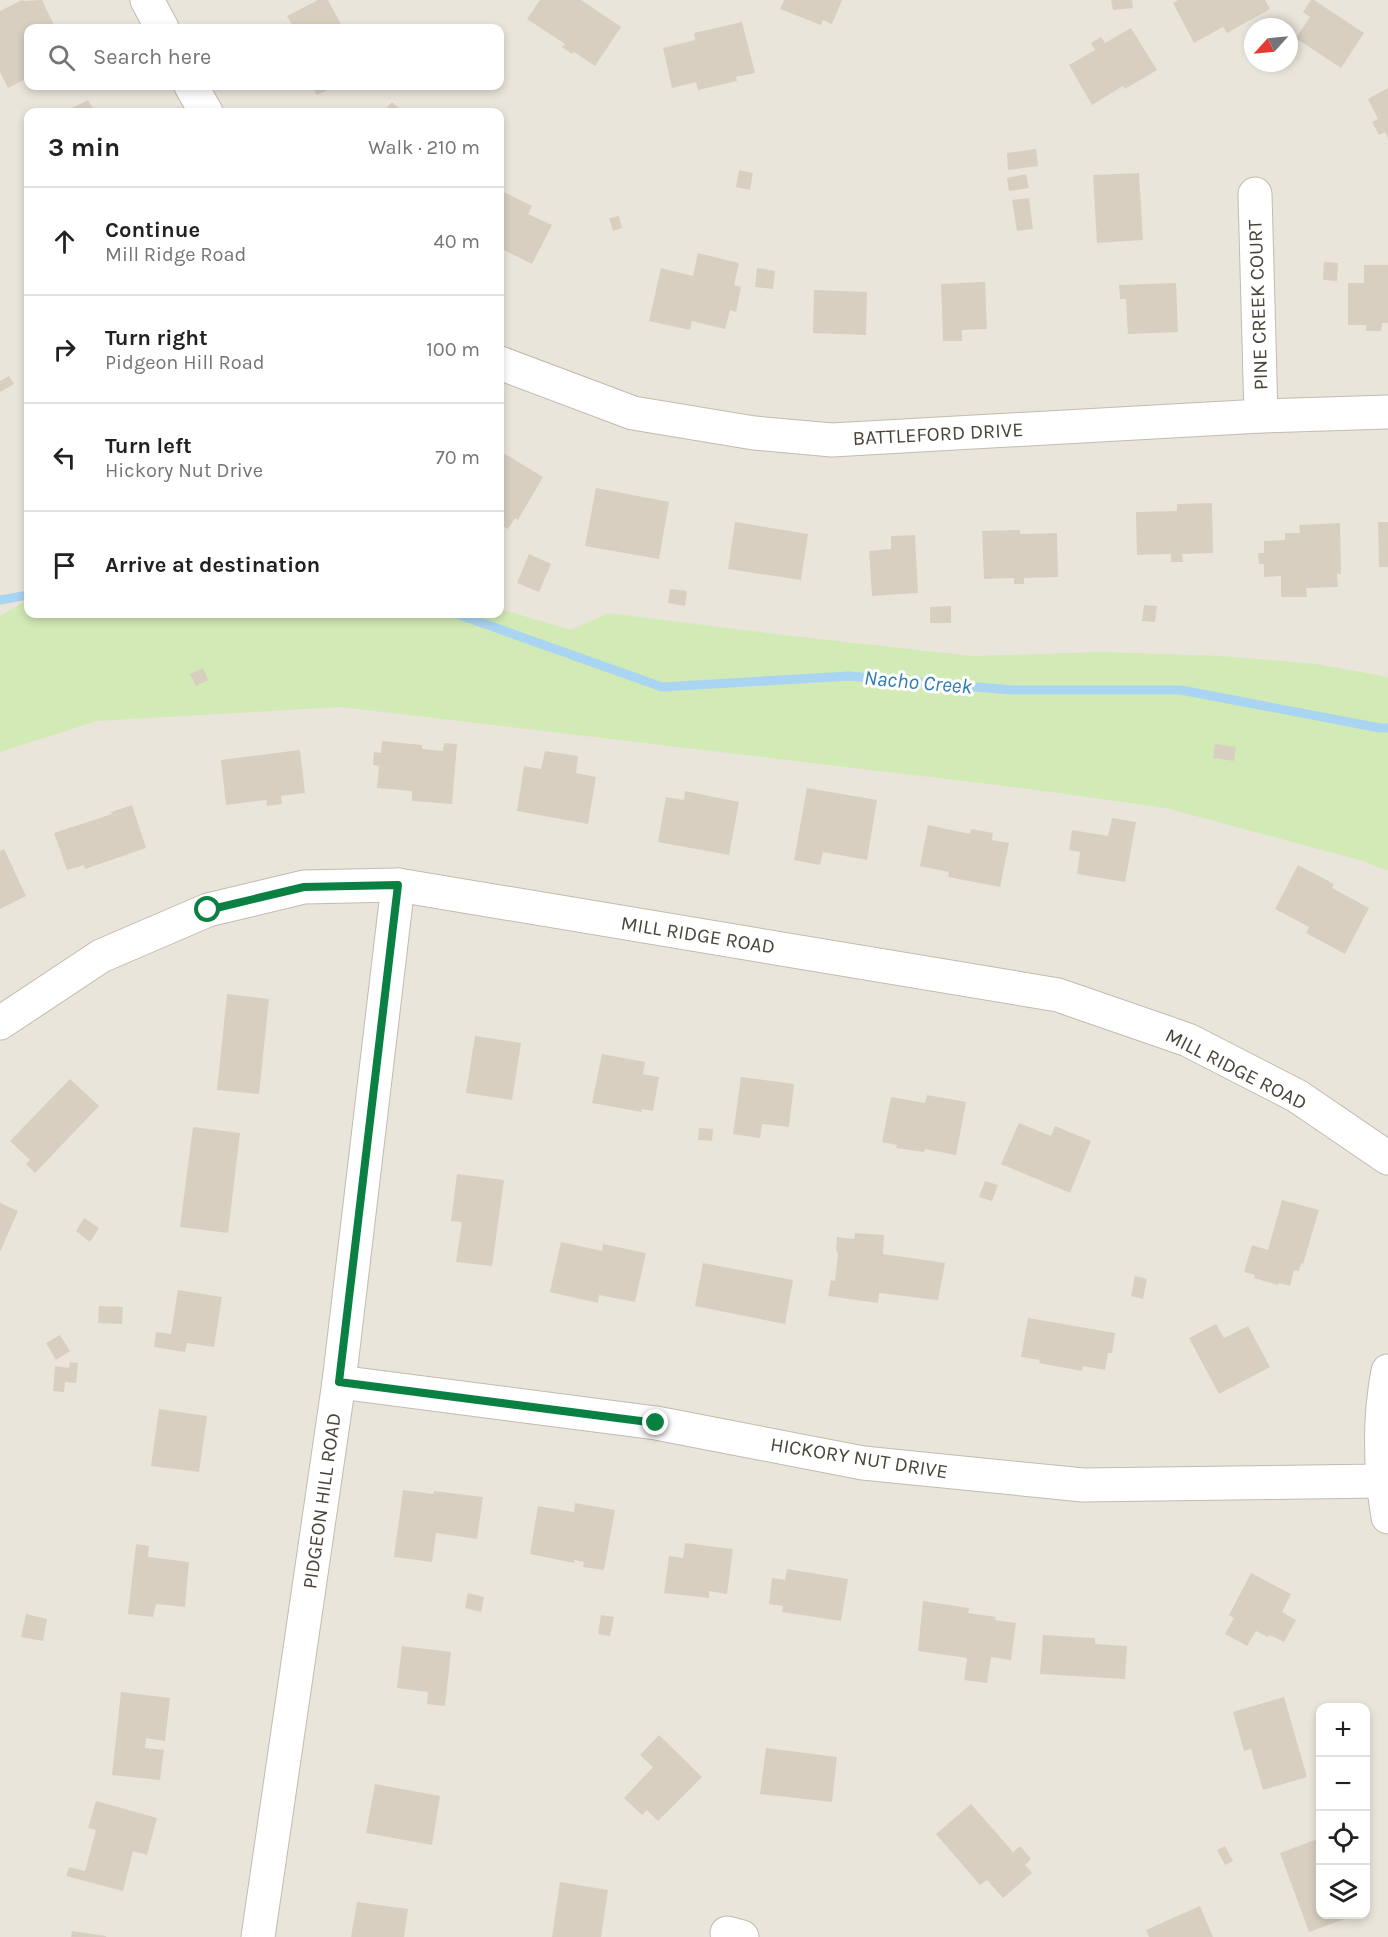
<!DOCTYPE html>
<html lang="en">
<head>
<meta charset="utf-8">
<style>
  :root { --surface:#fff; --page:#f6f6f6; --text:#202124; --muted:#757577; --line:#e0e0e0 }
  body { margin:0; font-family:Karla,sans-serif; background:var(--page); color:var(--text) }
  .controls { position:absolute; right:18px; bottom:18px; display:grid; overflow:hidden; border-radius:12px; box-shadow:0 3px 9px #0003 }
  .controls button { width:54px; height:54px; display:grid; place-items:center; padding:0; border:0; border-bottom:2px solid var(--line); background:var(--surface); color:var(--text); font:30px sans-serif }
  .compass { position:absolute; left:1244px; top:18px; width:54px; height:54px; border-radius:50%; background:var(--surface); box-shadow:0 3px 9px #0003; rotate:243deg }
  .stop { position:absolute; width:18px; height:18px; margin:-14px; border:4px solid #0b8043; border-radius:50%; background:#fff }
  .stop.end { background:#0b8043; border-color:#fff; box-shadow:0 2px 6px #0008 }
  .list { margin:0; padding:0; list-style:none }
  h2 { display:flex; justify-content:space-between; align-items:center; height:78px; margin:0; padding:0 24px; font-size:26px }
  h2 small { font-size:20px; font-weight:400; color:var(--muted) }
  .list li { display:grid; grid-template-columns:39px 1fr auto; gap:18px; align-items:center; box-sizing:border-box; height:108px; padding:0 24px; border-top:2px solid var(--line) }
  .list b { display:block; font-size:22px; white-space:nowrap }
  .list p { margin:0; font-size:20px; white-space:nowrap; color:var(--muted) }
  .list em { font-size:20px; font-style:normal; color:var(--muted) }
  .icon { flex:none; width:33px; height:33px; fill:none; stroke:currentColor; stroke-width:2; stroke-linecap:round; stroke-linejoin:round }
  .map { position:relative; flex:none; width:1388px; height:1937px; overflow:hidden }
  .search { position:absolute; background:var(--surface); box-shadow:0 3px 9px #0003; left:24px; top:24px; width:480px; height:66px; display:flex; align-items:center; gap:15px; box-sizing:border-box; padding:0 21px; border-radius:12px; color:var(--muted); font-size:22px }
  .panel { position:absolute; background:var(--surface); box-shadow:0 3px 9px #0003; left:24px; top:108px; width:480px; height:510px; border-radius:12px }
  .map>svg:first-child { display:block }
  .residential { fill:#eae5da; fill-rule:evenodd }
  .green { fill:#d2eab5 }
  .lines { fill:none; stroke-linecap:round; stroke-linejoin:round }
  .stream { stroke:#a9d4f2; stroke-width:9 }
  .building { fill:#d8cfc1 }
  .street-casing { stroke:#c2bbae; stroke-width:35 }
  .street { stroke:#fff; stroke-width:33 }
  .route { stroke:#0b8043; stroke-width:8 }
  .labels { text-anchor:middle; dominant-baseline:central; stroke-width:6; stroke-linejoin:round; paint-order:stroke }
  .street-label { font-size:20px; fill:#4b4439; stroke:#fff }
  .water-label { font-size:21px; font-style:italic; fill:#2e7ab2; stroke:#fff }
</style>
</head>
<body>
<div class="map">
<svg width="1388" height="1937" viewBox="0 0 1388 1937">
  <rect width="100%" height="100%" fill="#f6f3ec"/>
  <path class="residential" d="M 0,0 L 1388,0 L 1388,1937 L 0,1937 ZM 1253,27 L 1289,27 L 1289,63 L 1253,63 ZM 28,28 L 500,28 L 500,86 L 28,86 ZM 28,112 L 500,112 L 500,614 L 28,614 ZM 1320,1708 L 1366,1708 L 1366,1914 L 1320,1914 Z"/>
  <path class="green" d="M 28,600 L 28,614 L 500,614 L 500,609 L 571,630 L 608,613 L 783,635 L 972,656 L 1102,652 L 1222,656 L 1316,664 L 1384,676 L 1388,678 L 1388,871 L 1363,861 L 1166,808 L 1022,788 L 341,707 L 97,721 L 0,752 L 0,616 Z"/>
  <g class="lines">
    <g class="stream">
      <path d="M 0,600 L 28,595"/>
      <path d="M 457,614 L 662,687 L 849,676 L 1011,690 L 1181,690 L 1380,728 L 1388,728"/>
    </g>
  </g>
  <g class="building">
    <path d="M 22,0 L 24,1 L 42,0 L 54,25 L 47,28 L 28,28 L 28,78 L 8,88 L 0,72 L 0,11 Z"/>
    <path d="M 318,0 L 328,0 L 343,28 L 294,28 L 287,16 Z"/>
    <path d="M 540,0 L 581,0 L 621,27 L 595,66 L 574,52 L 572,54 L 562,47 L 565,44 L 527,19 Z"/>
    <path d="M 784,0 L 842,0 L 832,24 L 823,20 L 821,25 L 780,9 Z"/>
    <path d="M 1111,0 L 1132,0 L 1133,8 L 1113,10 Z"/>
    <path d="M 1178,0 L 1265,0 L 1270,9 L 1227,33 L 1223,27 L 1194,43 L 1173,3 Z"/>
    <path d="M 1311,0 L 1314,0 L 1364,33 L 1341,68 L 1296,38 L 1310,17 L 1303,12 Z"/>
    <path d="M 742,22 L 755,73 L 736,77 L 737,81 L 698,90 L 696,82 L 672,88 L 663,48 L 695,40 L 694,33 Z"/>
    <path d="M 1131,28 L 1157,70 L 1125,89 L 1123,86 L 1092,105 L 1069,65 L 1095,50 L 1091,43 L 1101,37 L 1105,43 Z"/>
    <path d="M 312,86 L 336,86 L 317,95 Z"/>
    <path d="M 1388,88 L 1388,138 L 1385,132 L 1379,135 L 1372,122 L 1378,119 L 1368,99 Z"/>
    <path d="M 88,100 L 95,112 L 64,112 Z"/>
    <path d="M 392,102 L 403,112 L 383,112 Z"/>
    <path d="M 1036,149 L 1038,166 L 1008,170 L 1007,153 Z"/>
    <path d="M 739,170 L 753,173 L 750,190 L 736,187 Z"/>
    <path d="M 1139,173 L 1143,240 L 1097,243 L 1093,175 Z"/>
    <path d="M 1026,174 L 1029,188 L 1009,191 L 1007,178 Z"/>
    <path d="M 500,190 L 532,206 L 528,214 L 552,225 L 532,264 L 500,248 Z"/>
    <path d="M 1029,198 L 1033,229 L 1017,231 L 1012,200 Z"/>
    <path d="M 619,216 L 622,228 L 613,231 L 609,218 Z"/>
    <path d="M 698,253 L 739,263 L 734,285 L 741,287 L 736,312 L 730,310 L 725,329 L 692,321 L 690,330 L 649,321 L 661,268 L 693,276 Z"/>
    <path d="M 1324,262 L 1338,263 L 1337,281 L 1323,280 Z"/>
    <path d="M 1364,265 L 1388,265 L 1388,323 L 1382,323 L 1381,331 L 1366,331 L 1366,325 L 1348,325 L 1348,283 L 1364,283 Z"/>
    <path d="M 757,268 L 775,271 L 773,289 L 755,287 Z"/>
    <path d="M 983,282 L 985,282 L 987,329 L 962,330 L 962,341 L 943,341 L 941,284 Z"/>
    <path d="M 1176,283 L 1178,332 L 1128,334 L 1126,299 L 1120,299 L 1119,285 Z"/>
    <path d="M 814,290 L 867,292 L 866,335 L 813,333 Z"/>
    <path d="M 9,376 L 14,384 L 0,392 L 0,381 Z"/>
    <path d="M 500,451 L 543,477 L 518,520 L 515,518 L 508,529 L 500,524 Z"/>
    <path d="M 596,488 L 669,502 L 659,559 L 585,546 Z"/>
    <path d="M 1212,503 L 1213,553 L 1182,554 L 1183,562 L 1171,562 L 1171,554 L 1137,555 L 1136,512 L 1177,511 L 1177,504 Z"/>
    <path d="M 735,522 L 808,534 L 801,580 L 728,569 Z"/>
    <path d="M 1378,522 L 1388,522 L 1388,567 L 1379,567 Z"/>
    <path d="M 1340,523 L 1341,574 L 1337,574 L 1338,587 L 1306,588 L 1307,597 L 1281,597 L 1281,576 L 1264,577 L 1264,564 L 1259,564 L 1258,553 L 1264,553 L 1264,541 L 1285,540 L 1285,533 L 1300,533 L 1299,525 Z"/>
    <path d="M 1020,530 L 1020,534 L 1057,533 L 1058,577 L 1024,578 L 1024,584 L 1014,584 L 1014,578 L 984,579 L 982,531 Z"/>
    <path d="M 915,535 L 918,593 L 872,596 L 869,551 L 891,549 L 891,536 Z"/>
    <path d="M 529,554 L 551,564 L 539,592 L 517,583 Z"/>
    <path d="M 670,589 L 687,591 L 685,606 L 668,603 Z"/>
    <path d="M 1144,605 L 1157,606 L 1155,622 L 1142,621 Z"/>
    <path d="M 951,606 L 951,623 L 930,623 L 930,607 Z"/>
    <path d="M 203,668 L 208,680 L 196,686 L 190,674 Z"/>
    <path d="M 382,741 L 422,745 L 422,749 L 443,751 L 444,743 L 457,744 L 452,804 L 412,801 L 412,791 L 377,788 L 379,766 L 373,765 L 374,752 L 381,753 Z"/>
    <path d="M 1215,744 L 1236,747 L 1234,761 L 1213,758 Z"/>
    <path d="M 300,750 L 305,793 L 281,796 L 282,804 L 267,806 L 266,800 L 226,805 L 221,760 Z"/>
    <path d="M 545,751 L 578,756 L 576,773 L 596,777 L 588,824 L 517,811 L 524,766 L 541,769 Z"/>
    <path d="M 807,788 L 877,800 L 867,860 L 823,852 L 820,865 L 794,860 Z"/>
    <path d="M 685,791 L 739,802 L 729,855 L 658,842 L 666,797 L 684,800 Z"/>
    <path d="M 132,805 L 146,848 L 85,869 L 84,865 L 67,870 L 54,833 L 112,814 L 111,812 Z"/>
    <path d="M 1112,818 L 1136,822 L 1125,882 L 1077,874 L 1080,852 L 1069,850 L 1072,830 L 1108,836 Z"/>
    <path d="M 928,825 L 970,834 L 971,829 L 993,833 L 992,840 L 1009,843 L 1000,887 L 948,877 L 949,872 L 920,866 Z"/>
    <path d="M 4,849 L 26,896 L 0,909 L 0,851 Z"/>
    <path d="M 1298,865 L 1334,884 L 1332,888 L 1369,908 L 1345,954 L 1306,933 L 1309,927 L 1275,909 Z"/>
    <path d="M 227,994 L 269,999 L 259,1094 L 217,1090 Z"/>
    <path d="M 475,1036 L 521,1043 L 512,1100 L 466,1093 Z"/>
    <path d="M 602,1054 L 645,1062 L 643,1074 L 659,1077 L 653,1111 L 642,1109 L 642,1112 L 592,1103 Z"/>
    <path d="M 741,1077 L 794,1084 L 789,1127 L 762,1124 L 760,1138 L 733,1134 Z"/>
    <path d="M 70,1079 L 99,1106 L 35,1173 L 26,1164 L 30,1160 L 10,1141 Z"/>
    <path d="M 927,1095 L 966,1102 L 956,1155 L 925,1149 L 924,1152 L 896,1148 L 897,1145 L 882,1142 L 891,1097 L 925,1103 Z"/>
    <path d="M 1019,1123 L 1051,1136 L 1055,1126 L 1091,1141 L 1070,1193 L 1001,1164 Z"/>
    <path d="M 193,1127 L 240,1133 L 228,1233 L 180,1227 Z"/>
    <path d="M 699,1128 L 713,1129 L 712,1141 L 698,1140 Z"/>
    <path d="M 457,1174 L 504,1180 L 492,1266 L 456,1262 L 462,1222 L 451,1221 Z"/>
    <path d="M 985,1181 L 998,1185 L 992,1201 L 979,1197 Z"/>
    <path d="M 1282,1200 L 1319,1210 L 1303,1264 L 1301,1263 L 1299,1271 L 1294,1270 L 1290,1286 L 1279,1283 L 1278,1285 L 1254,1278 L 1255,1275 L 1244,1272 L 1252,1245 L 1268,1250 Z"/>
    <path d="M 0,1203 L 18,1211 L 0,1252 Z"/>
    <path d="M 84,1218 L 99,1228 L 90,1242 L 76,1231 Z"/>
    <path d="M 855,1233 L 884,1235 L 883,1254 L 945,1263 L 938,1300 L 879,1293 L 878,1303 L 828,1296 L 831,1280 L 835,1281 L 838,1254 L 836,1250 L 837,1237 L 854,1239 Z"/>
    <path d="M 561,1242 L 602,1251 L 603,1244 L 646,1253 L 635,1302 L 599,1295 L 598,1303 L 550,1292 Z"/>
    <path d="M 703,1263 L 793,1280 L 785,1324 L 695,1306 Z"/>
    <path d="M 1135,1276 L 1147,1279 L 1143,1299 L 1131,1296 Z"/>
    <path d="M 178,1290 L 222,1297 L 214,1347 L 187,1343 L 185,1352 L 154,1347 L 156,1332 L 171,1334 Z"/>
    <path d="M 99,1306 L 123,1307 L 122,1324 L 98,1323 Z"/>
    <path d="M 1028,1318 L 1115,1333 L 1112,1353 L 1108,1353 L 1105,1370 L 1083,1366 L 1082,1371 L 1039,1363 L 1040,1360 L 1021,1357 Z"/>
    <path d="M 1216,1324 L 1224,1338 L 1248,1326 L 1270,1367 L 1219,1394 L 1189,1338 Z"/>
    <path d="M 60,1335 L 70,1351 L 56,1360 L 46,1343 Z"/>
    <path d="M 70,1362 L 78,1363 L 76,1383 L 65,1382 L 64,1392 L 53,1391 L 55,1366 L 69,1368 Z"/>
    <path d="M 159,1409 L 207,1416 L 199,1472 L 151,1466 Z"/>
    <path d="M 403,1490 L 434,1494 L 434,1491 L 483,1497 L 477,1539 L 436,1533 L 432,1562 L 394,1557 Z"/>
    <path d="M 575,1503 L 615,1510 L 604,1570 L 583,1567 L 584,1562 L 574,1560 L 574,1563 L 530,1554 L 538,1506 L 574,1512 Z"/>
    <path d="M 685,1543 L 733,1549 L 727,1594 L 709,1591 L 709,1598 L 664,1593 L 669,1556 L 683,1558 Z"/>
    <path d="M 136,1544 L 149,1546 L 148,1557 L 189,1562 L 185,1607 L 156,1604 L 153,1617 L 128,1614 Z"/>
    <path d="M 787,1569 L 848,1579 L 841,1621 L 782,1612 L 783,1606 L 769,1604 L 772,1578 L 785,1580 Z"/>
    <path d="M 1251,1573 L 1291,1594 L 1282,1612 L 1296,1620 L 1284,1642 L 1270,1635 L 1268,1637 L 1256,1631 L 1247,1646 L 1225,1634 L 1234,1618 L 1229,1615 Z"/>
    <path d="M 468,1593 L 484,1597 L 481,1612 L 465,1608 Z"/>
    <path d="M 923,1601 L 969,1608 L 968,1613 L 996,1617 L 995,1620 L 1016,1623 L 1011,1660 L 991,1657 L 987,1683 L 964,1680 L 967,1658 L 918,1651 Z"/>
    <path d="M 26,1614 L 47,1619 L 43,1641 L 21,1637 Z"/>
    <path d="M 601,1615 L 614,1617 L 610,1636 L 598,1634 Z"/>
    <path d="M 1043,1635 L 1095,1638 L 1095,1644 L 1127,1646 L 1125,1679 L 1040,1674 Z"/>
    <path d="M 402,1646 L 451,1652 L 445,1706 L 427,1704 L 428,1692 L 397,1688 Z"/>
    <path d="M 121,1692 L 170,1698 L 165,1741 L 146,1738 L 145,1748 L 164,1750 L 160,1780 L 112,1775 Z"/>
    <path d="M 1284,1697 L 1307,1777 L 1263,1790 L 1251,1749 L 1244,1751 L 1233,1712 Z"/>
    <path d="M 659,1735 L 702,1777 L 658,1821 L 647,1810 L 642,1815 L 624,1798 L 653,1767 L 640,1755 Z"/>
    <path d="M 766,1748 L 837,1757 L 832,1802 L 760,1794 Z"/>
    <path d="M 375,1784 L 440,1796 L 432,1845 L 366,1833 Z"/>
    <path d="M 96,1801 L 157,1818 L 147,1855 L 133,1851 L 123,1891 L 66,1876 L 69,1867 L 85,1871 L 96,1830 L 88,1828 Z"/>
    <path d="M 971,1804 L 1013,1852 L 1020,1846 L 1031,1859 L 1025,1865 L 1032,1873 L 1003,1898 L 987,1880 L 980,1885 L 936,1834 Z"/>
    <path d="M 1320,1838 L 1320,1914 L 1349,1914 L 1350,1917 L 1309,1932 L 1280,1853 Z"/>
    <path d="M 1225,1846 L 1233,1861 L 1225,1865 L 1217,1850 Z"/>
    <path d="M 560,1882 L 608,1890 L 601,1937 L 552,1937 Z"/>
    <path d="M 357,1902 L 408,1909 L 404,1937 L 351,1937 Z"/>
    <path d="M 1200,1906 L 1213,1937 L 1149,1937 L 1146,1930 Z"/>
    <path d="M 72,1931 L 106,1936 L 106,1937 L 71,1937 Z"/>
  </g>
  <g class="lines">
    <defs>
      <g id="street">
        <path d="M 147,0 L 162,28"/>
        <path d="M 191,86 L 206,112"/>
        <path d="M 1255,194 L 1261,416"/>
        <path d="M 500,363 L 633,413 L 754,433 L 832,440 L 1261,416 L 1388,412"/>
        <path d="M 0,1023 L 101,956 L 208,910 L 304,887 L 398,885 L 1058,995 L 1188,1040 L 1297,1096 L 1388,1158"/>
        <path d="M 1388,1371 C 1379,1418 1380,1469 1388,1517"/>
        <path d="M 339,1382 L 656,1423 L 863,1463 L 1083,1485 L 1382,1481"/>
        <path d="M 727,1933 L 742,1937"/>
        <path d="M 258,1937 L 339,1382 L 398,885"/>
      </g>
    </defs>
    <use href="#street" class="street-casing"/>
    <use href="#street" class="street"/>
  </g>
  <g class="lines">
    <path class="route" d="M 208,910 L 304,887 L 398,885 L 339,1382 L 656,1423"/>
  </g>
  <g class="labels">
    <g class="street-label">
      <text transform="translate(1258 305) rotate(-92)">PINE CREEK COURT</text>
      <text transform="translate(938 434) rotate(-3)">BATTLEFORD DRIVE</text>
      <text transform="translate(698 935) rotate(9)">MILL RIDGE ROAD</text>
      <text transform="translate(1236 1069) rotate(27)">MILL RIDGE ROAD</text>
      <text transform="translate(859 1458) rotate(9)">HICKORY NUT DRIVE</text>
      <text transform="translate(322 1501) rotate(-82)">PIDGEON HILL ROAD</text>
    </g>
    <g class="water-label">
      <text transform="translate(918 682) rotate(5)">Nacho Creek</text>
    </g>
  </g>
</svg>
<div class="controls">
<button>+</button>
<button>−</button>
<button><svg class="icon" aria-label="locate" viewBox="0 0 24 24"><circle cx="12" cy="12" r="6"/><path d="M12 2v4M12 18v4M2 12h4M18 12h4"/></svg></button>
<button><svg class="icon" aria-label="layers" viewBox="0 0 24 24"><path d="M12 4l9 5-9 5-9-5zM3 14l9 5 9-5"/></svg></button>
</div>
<svg class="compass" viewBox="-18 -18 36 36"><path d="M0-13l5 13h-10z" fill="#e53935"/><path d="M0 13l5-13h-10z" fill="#757577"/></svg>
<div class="stop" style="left:208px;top:910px"></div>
<div class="stop end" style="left:656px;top:1423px"></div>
<div class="search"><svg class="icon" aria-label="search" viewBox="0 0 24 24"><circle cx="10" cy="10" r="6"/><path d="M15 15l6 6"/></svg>Search here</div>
<section class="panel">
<h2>3 min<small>Walk · 210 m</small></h2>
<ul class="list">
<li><svg class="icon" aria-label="ahead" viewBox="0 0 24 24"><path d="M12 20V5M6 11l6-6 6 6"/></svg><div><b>Continue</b><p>Mill Ridge Road</p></div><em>40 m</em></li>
<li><svg class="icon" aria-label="right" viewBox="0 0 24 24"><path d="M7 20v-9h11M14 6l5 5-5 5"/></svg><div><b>Turn right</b><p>Pidgeon Hill Road</p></div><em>100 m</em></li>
<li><svg class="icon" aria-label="left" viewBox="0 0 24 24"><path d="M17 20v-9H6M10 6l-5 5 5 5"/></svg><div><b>Turn left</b><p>Hickory Nut Drive</p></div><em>70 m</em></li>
<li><svg class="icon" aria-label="arrive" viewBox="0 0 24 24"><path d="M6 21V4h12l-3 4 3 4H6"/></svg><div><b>Arrive at destination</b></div></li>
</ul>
</section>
</div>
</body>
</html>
